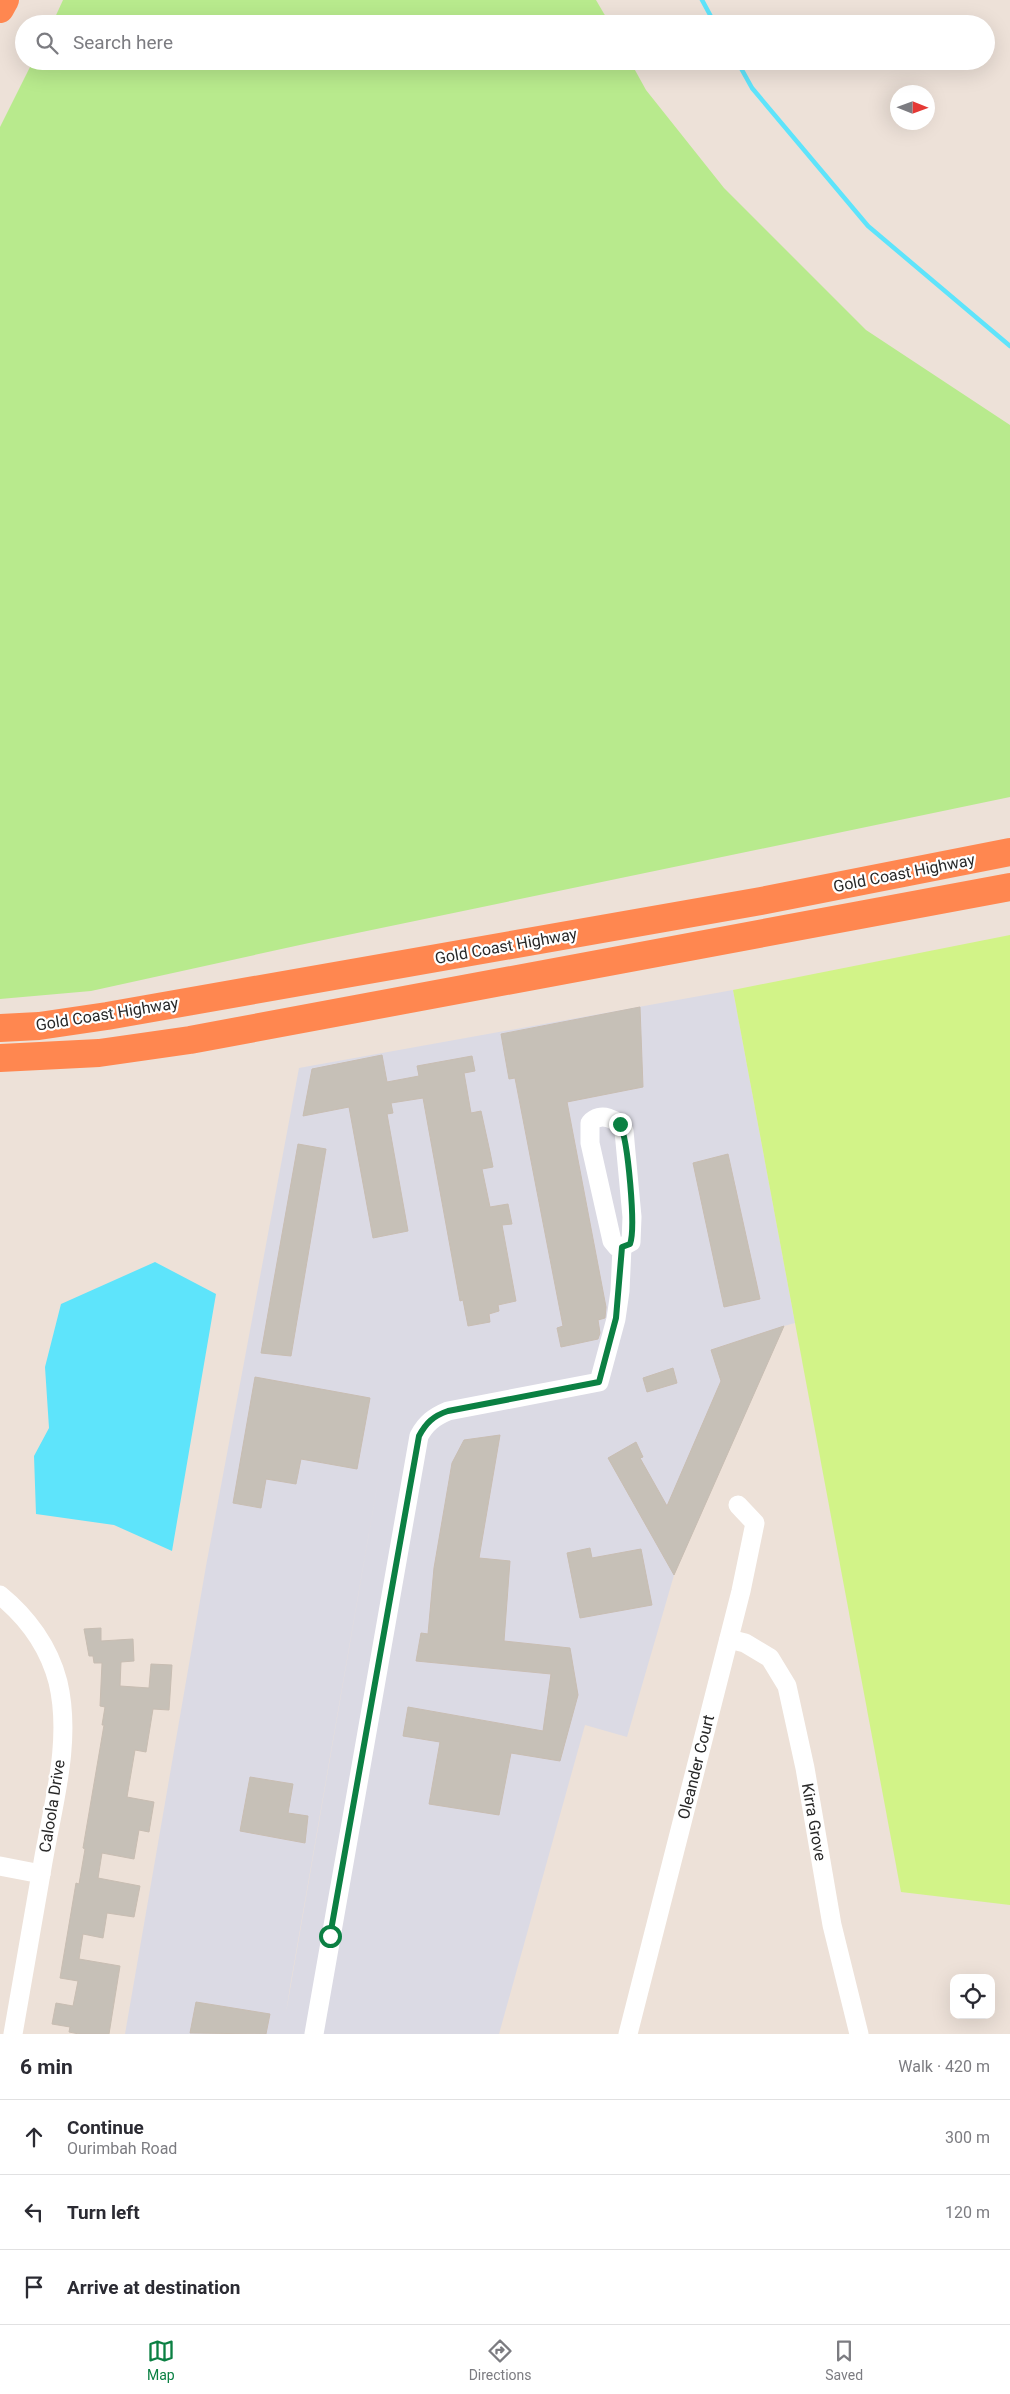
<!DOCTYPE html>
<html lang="en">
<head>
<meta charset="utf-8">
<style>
  :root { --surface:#fff; --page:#f7f7f7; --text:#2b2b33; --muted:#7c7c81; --line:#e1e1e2; --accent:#0b8043 }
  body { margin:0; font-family:Roboto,sans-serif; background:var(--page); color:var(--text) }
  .controls { position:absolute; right:15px; bottom:15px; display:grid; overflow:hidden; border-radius:10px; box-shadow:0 5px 20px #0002 }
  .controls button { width:45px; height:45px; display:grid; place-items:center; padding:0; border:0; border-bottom:1px solid var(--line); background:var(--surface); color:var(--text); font:25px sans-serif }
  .compass { position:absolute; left:890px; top:85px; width:45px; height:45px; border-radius:50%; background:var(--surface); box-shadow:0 5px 20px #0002; rotate:91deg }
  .stop { position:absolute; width:15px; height:15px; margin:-11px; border:4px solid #0b8043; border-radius:50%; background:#fff }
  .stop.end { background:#0b8043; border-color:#fff; box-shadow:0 1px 5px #0008 }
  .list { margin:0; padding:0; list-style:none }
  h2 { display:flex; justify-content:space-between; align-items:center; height:65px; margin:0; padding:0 20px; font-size:21px }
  h2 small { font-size:16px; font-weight:400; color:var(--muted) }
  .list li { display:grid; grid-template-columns:32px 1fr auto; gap:15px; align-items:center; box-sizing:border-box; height:75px; padding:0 20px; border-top:1px solid var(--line) }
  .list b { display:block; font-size:19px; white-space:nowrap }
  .list p { margin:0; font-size:16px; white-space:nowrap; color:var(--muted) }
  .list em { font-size:16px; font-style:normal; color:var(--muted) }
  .icon { flex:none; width:28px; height:28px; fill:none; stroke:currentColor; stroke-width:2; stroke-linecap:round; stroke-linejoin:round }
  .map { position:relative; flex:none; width:1010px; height:2034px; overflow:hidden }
  .search { position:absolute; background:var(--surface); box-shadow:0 5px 20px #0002; left:15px; right:15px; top:15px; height:55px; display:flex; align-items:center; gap:12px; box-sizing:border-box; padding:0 18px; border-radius:28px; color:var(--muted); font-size:19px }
  .sheet { height:290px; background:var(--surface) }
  nav { display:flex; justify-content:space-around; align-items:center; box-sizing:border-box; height:70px; border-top:1px solid var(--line); background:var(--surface); font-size:14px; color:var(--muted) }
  nav a { display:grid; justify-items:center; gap:2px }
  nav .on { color:var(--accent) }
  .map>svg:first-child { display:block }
  .industrial { fill:#dbdae4; fill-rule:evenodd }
  .green { fill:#b8ea8d }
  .pitch { fill:#d2f388 }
  .water { fill:#5ee4fb }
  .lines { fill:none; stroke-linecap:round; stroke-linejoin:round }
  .stream { stroke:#5ee4fb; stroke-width:4.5 }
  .building { fill:#c6c0b7; stroke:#c8bdb2 }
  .minor { stroke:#fff; stroke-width:19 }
  .highway { stroke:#ff8750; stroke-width:28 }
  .route { stroke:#0b8043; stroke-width:6 }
  .labels { text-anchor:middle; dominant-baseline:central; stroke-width:4.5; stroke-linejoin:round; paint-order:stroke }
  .street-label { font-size:16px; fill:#282828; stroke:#fff }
</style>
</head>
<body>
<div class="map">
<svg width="1010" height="2034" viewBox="0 0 1010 2034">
  <rect width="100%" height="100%" fill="#ede1d8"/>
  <path class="industrial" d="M 733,990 L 795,1323 L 784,1326 L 674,1575 L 627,1737 L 585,1725 L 499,2034 L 125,2034 L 206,1566 L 299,1068 ZM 382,1458 L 286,2013 L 290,1987 Z"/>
  <g class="green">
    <path d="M 63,0 L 596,0 L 610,24 L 52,24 Z"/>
    <path d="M 33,61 L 630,61 L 646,90 L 724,188 L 866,330 L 1010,425 L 1010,797 L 309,943 L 91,991 L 0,999 L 0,127 Z"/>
  </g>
  <path class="pitch" d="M 1010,935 L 1010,1905 L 901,1892 L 733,990 Z"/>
  <path class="water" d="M 155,1262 L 216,1294 L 172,1551 L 114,1525 L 36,1514 L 34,1456 L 49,1428 L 45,1367 L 61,1304 Z"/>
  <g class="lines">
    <g class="stream">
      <path d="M 702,0 L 715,24"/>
      <path d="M 737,61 L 752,88 L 868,226 L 1010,346"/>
    </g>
  </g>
  <g class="building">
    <path d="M 640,1007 L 643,1087 L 567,1102 L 606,1307 L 605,1318 L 598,1320 L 600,1333 L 598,1339 L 561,1347 L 557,1328 L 563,1326 L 515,1078 L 509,1079 L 501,1034 Z"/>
    <path d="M 382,1055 L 387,1082 L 419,1076 L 417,1066 L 472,1056 L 475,1071 L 464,1073 L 471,1113 L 481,1111 L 490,1152 L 493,1167 L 482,1169 L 490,1207 L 508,1204 L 512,1224 L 502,1225 L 516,1301 L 498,1305 L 499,1311 L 489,1314 L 490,1322 L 468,1326 L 463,1300 L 460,1301 L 423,1098 L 391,1103 L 393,1113 L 387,1114 L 408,1231 L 373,1238 L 349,1107 L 303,1116 L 312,1069 Z"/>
    <path d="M 298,1144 L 326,1149 L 291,1356 L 261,1353 Z"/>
    <path d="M 728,1154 L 760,1299 L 724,1307 L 693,1163 Z"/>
    <path d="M 784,1326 L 674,1575 L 608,1458 L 636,1442 L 643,1457 L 640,1458 L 667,1506 L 721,1381 L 711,1350 Z"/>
    <path d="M 673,1368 L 677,1383 L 647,1392 L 643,1378 Z"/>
    <path d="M 255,1377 L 370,1398 L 357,1469 L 301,1459 L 296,1484 L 266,1479 L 261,1508 L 233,1503 Z"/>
    <path d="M 500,1435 L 479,1558 L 510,1561 L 504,1641 L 570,1648 L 578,1695 L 560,1761 L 511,1753 L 499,1815 L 429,1804 L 440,1742 L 403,1736 L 408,1707 L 543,1731 L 551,1674 L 416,1661 L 421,1633 L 428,1634 L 434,1568 L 452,1463 L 464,1440 Z"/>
    <path d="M 590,1548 L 592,1558 L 641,1549 L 652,1605 L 580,1618 L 567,1553 Z"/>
    <path d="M 101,1628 L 101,1641 L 133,1639 L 134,1661 L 121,1662 L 120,1686 L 149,1688 L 151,1664 L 172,1665 L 169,1710 L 153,1709 L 146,1752 L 135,1750 L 127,1797 L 154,1802 L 149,1832 L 139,1830 L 134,1859 L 102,1853 L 98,1878 L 140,1886 L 134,1917 L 107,1913 L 103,1938 L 83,1934 L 79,1959 L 120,1966 L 109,2034 L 79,2034 L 69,2032 L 70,2027 L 52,2024 L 56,2003 L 73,2006 L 78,1981 L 60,1978 L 76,1883 L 79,1884 L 85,1849 L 83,1848 L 104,1725 L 102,1725 L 105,1707 L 100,1706 L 102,1663 L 94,1663 L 93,1656 L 89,1656 L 84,1629 Z"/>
    <path d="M 250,1777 L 293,1784 L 288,1813 L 308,1816 L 305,1843 L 240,1831 Z"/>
    <path d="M 196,2002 L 270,2014 L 266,2034 L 190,2033 Z"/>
  </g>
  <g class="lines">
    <g class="minor">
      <path d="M 0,1595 C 27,1617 49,1647 58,1682 C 72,1741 53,1804 43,1862 C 33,1919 23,1977 13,2034"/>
      <path d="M 729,1639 L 745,1643 L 770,1658 L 787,1686 L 805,1768 L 832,1925 L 859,2034"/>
      <path d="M 0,1866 L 41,1874"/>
      <path d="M 314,2034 L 419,1436 C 426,1423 434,1417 448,1411 L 599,1382 L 616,1319 L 620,1291 L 622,1247 L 631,1242 L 632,1217 L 624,1131 C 618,1119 600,1111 590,1123 L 590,1143 L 612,1241 L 617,1247 L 622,1247"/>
      <path d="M 628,2034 L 741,1591 L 755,1523 L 738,1505"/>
    </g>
    <g class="highway">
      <path d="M 0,9 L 5,0"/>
      <path d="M 0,1028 L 39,1026 L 107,1016 L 761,901 L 1010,852"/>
      <path d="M 0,1058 L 99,1053 L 190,1040 L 1010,887"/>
    </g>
  </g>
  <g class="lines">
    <path class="route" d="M 330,1936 L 419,1436 C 426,1423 433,1416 448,1411 L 599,1382 L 616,1318 L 622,1247 L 630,1244 C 636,1228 628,1140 620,1124"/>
  </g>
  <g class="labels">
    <g class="street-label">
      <text transform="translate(904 873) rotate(-11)">Gold Coast Highway</text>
      <text transform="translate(506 946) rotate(-10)">Gold Coast Highway</text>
      <text transform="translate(107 1014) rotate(-9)">Gold Coast Highway</text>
      <text transform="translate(696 1767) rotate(-76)">Oleander Court</text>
      <text transform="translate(52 1806) rotate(-81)">Caloola Drive</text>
      <text transform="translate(814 1822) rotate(80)">Kirra Grove</text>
    </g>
  </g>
</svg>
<div class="controls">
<button><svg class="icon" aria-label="locate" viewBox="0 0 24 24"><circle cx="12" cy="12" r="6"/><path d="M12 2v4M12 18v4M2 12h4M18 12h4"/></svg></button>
</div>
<svg class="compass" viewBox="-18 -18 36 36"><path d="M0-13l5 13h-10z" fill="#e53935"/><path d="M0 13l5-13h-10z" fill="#7c7c81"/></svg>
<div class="stop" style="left:330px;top:1936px"></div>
<div class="stop end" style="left:620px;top:1124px"></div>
<div class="search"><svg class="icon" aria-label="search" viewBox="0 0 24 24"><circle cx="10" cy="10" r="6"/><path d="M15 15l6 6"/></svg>Search here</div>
</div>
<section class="sheet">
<h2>6 min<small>Walk · 420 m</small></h2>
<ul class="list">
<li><svg class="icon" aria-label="ahead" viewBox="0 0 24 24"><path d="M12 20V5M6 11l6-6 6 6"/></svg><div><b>Continue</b><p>Ourimbah Road</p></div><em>300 m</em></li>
<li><svg class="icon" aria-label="left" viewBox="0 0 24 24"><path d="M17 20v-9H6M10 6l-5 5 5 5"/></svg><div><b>Turn left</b></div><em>120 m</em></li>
<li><svg class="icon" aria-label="arrive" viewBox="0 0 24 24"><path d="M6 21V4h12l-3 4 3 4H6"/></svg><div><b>Arrive at destination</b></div></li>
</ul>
</section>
<nav>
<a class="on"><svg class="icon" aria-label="map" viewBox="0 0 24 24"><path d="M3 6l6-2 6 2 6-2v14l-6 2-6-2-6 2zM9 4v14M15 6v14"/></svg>Map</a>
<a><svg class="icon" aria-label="directions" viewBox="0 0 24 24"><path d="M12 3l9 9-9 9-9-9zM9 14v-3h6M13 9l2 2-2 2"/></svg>Directions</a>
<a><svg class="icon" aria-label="saved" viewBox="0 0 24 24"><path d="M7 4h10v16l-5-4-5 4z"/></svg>Saved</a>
</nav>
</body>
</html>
